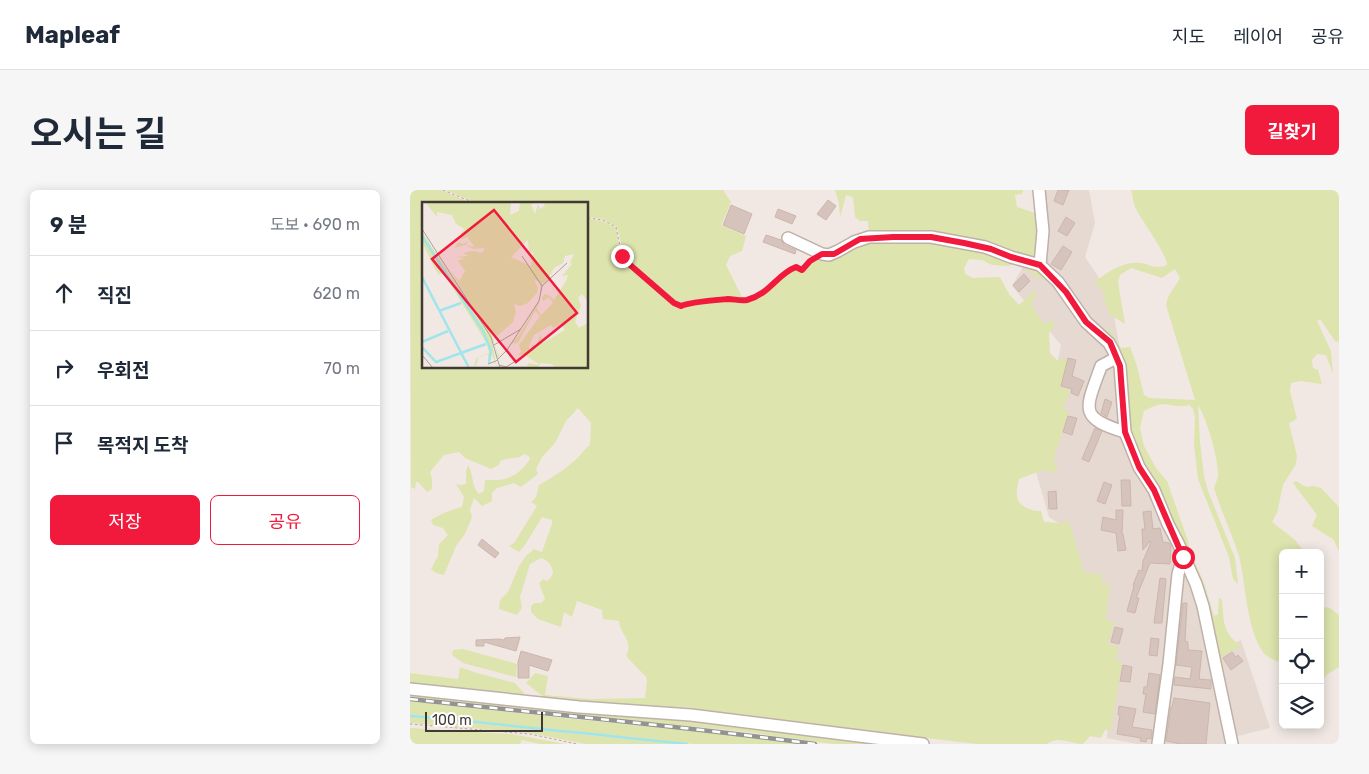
<!DOCTYPE html>
<html lang="ko">
<head>
<meta charset="utf-8">
<style>
  :root { --surface:#fff; --page:#f6f6f7; --text:#1f2937; --muted:#747a83; --line:#e0e1e3; --accent:#f11a3d }
  body { margin:0; font-family:Rubik,"Noto Sans KR",sans-serif; background:var(--page); color:var(--text) }
  .controls { position:absolute; right:15px; bottom:15px; display:grid; overflow:hidden; border-radius:8px; box-shadow:0 2px 12px #0003 }
  .controls button { width:45px; height:45px; display:grid; place-items:center; padding:0; border:0; border-bottom:1px solid var(--line); background:var(--surface); color:var(--text); font:25px sans-serif }
  .scale { position:absolute; left:15px; bottom:12px; width:118px; box-sizing:border-box; padding-left:5px; border:2px solid #423834; border-top:0; font-size:14px; line-height:18px; white-space:nowrap; color:#423834; -webkit-text-stroke:4px #fff; paint-order:stroke }
  .stop { position:absolute; width:15px; height:15px; margin:-11px; border:4px solid #f11a3d; border-radius:50%; background:#fff }
  .stop.end { background:#f11a3d; border-color:#fff; box-shadow:0 1px 5px #0008 }
  .list { margin:0; padding:0; list-style:none }
  h2 { display:flex; justify-content:space-between; align-items:center; height:65px; margin:0; padding:0 20px; font-size:21px }
  h2 small { font-size:16px; font-weight:400; color:var(--muted) }
  .list li { display:grid; grid-template-columns:32px 1fr auto; gap:15px; align-items:center; box-sizing:border-box; height:75px; padding:0 20px; border-top:1px solid var(--line) }
  .list b { display:block; font-size:19px; white-space:nowrap }
  .list em { font-size:16px; font-style:normal; color:var(--muted) }
  .actions { display:flex; gap:10px; padding:15px 20px }
  .actions a { flex:1; padding:11px 0; border:1px solid var(--accent); border-radius:8px; text-align:center; font-size:18px; color:var(--accent) }
  .actions .main { background:var(--accent); color:#fff }
  .icon { flex:none; width:28px; height:28px; fill:none; stroke:currentColor; stroke-width:2; stroke-linecap:round; stroke-linejoin:round }
  .map { position:relative; flex:none; width:929px; height:554px; overflow:hidden; border-radius:8px }
  header { display:flex; align-items:center; gap:30px; box-sizing:border-box; height:70px; padding:0 25px; background:var(--surface); border-bottom:1px solid var(--line) }
  header strong { font-size:24px }
  nav { display:flex; gap:28px; margin-inline-start:auto; font-size:18px }
  .intro { display:flex; align-items:center; justify-content:space-between; box-sizing:border-box; height:120px; padding:0 30px }
  h1 { margin:0; font-size:35px }
  .button { padding:12px 22px; border-radius:8px; background:var(--accent); color:#fff; font-size:18px; font-weight:700 }
  main { display:flex; gap:30px; padding:0 30px }
  aside { flex:1; background:var(--surface); border-radius:8px; box-shadow:0 2px 12px #0003 }
  .map>svg:first-child { display:block }
  .residential { fill:#e5d9d1 }
  .green { fill:#dde4ad }
  .lines { fill:none; stroke-linecap:round; stroke-linejoin:round }
  .stream { stroke:#a1e5ec; stroke-width:2.5 }
  .building { fill:#d5c3bc; stroke:#ccb6ad }
  .minor-casing { stroke:#bfb1a9; stroke-width:14 }
  .path { stroke:#bda498; stroke-width:1; stroke-dasharray:2.5 2.5; stroke-linecap:butt }
  .minor { stroke:#fff; stroke-width:11 }
  .rail-casing { stroke:#939393; stroke-width:4.5 }
  .rail { stroke:#fff; stroke-width:2.5; stroke-dasharray:8; stroke-linecap:butt }
  .route { stroke:#f11a3d; stroke-width:6 }
  .inset-river { fill:none; stroke:#a1e5ec; stroke-width:2.5 }
  .inset-road { fill:none; stroke:#aba29d; stroke-width:1 }
  .view { fill:#f11a3d; fill-opacity:0.15; stroke:#f11a3d; stroke-width:2.5 }
  .inset-edge { fill:none; stroke:#423834; stroke-width:2.5 }
</style>
</head>
<body>
<header>
<strong>Mapleaf</strong>
<nav><a>지도</a><a>레이어</a><a>공유</a></nav>
</header>
<div class="intro"><h1>오시는 길</h1><a class="button">길찾기</a></div>
<main>
<aside>
<h2>9 분<small>도보 · 690 m</small></h2>
<ul class="list">
<li><svg class="icon" aria-label="ahead" viewBox="0 0 24 24"><path d="M12 20V5M6 11l6-6 6 6"/></svg><div><b>직진</b></div><em>620 m</em></li>
<li><svg class="icon" aria-label="right" viewBox="0 0 24 24"><path d="M7 20v-9h11M14 6l5 5-5 5"/></svg><div><b>우회전</b></div><em>70 m</em></li>
<li><svg class="icon" aria-label="arrive" viewBox="0 0 24 24"><path d="M6 21V4h12l-3 4 3 4H6"/></svg><div><b>목적지 도착</b></div></li>
</ul>
<div class="actions"><a class="main">저장</a><a>공유</a></div>
</aside>
<div class="map">
<svg width="929" height="554" viewBox="0 0 929 554">
  <rect width="100%" height="100%" fill="#f1e8e3"/>
  <path class="residential" d="M 629,0 L 679,0 L 685,33 L 675,67 L 700,104 L 715,187 L 717,248 L 772,360 L 805,462 L 831,450 L 860,538 L 820,548 L 820,554 L 727,554 L 697,548 L 703,469 L 658,339 L 639,327 L 626,282 L 651,155 L 602,96 L 629,48 Z"/>
  <g class="green">
    <path d="M 0,0 L 31,0 L 64,14 L 14,14 L 14,178 L 178,178 L 178,29 L 193,31 L 206,38 L 209,56 L 213,69 L 263,114 L 271,117 L 278,114 L 289,114 L 320,110 L 329,112 L 339,110 L 356,103 L 377,81 L 386,78 L 393,81 L 401,71 L 411,66 L 450,53 L 496,49 L 555,55 L 624,77 L 645,97 L 638,91 L 627,88 L 615,78 L 604,74 L 598,76 L 582,75 L 572,70 L 559,69 L 554,78 L 555,84 L 563,88 L 590,87 L 599,104 L 609,115 L 624,101 L 627,104 L 621,114 L 633,133 L 643,131 L 645,136 L 639,143 L 640,163 L 647,170 L 659,169 L 650,197 L 660,200 L 653,219 L 659,222 L 643,272 L 647,274 L 646,282 L 633,280 L 609,289 C 608,294 606,301 607,306 C 607,316 623,322 631,321 L 634,332 L 651,333 L 659,331 L 674,382 L 692,385 L 692,394 L 700,393 L 696,430 L 704,432 L 698,454 L 709,458 L 706,469 L 712,472 L 701,541 L 695,540 L 691,548 L 680,546 L 673,554 C 662,554 647,545 637,554 L 567,554 L 397,534 L 274,517 L 239,517 L 136,509 L 116,493 L 125,483 L 138,486 L 135,505 L 179,509 L 235,508 L 237,491 L 236,487 L 216,466 C 224,450 210,445 209,431 L 193,429 L 192,420 L 167,411 L 162,427 L 154,422 L 151,437 L 128,429 L 121,422 L 121,416 L 124,413 L 131,413 L 135,409 L 129,393 L 133,389 L 136,391 L 140,389 L 143,383 C 142,375 139,371 131,368 L 120,374 L 110,407 L 112,418 L 107,425 L 89,419 L 90,410 L 98,402 L 109,376 L 116,366 L 124,359 L 132,362 L 142,334 L 142,330 L 132,327 L 115,355 L 109,362 L 99,356 L 104,353 L 127,316 L 121,312 L 126,307 L 129,295 C 141,288 153,281 163,272 C 170,267 173,260 180,255 L 181,233 L 168,218 L 156,231 L 145,253 L 132,267 L 126,279 L 128,284 L 111,297 L 104,293 L 87,298 L 82,303 L 82,311 L 72,316 L 64,308 L 60,320 L 62,327 L 55,344 L 46,356 L 34,385 L 26,383 L 21,379 L 28,366 L 29,354 L 38,345 L 33,338 L 23,335 L 21,330 C 28,325 43,319 52,317 L 54,307 L 46,294 L 51,295 L 56,294 L 56,281 L 58,275 C 64,284 61,297 69,304 L 74,301 L 75,290 C 79,289 83,291 87,290 C 103,289 112,281 120,269 L 119,266 L 114,264 C 106,271 99,266 90,271 L 89,275 L 81,279 L 55,268 L 49,262 L 34,265 L 20,282 L 22,289 L 22,299 L 17,302 L 8,292 L 6,292 L 5,299 L 1,297 Z"/>
    <path d="M 36,0 L 313,0 L 321,12 L 311,35 L 336,46 L 332,61 L 320,66 L 316,75 L 333,109 C 328,110 326,109 321,108 C 314,108 276,113 271,115 L 264,112 L 215,68 L 207,37 L 193,29 L 178,27 L 178,14 L 69,14 Z"/>
    <path d="M 425,0 L 613,0 L 612,4 L 605,5 L 607,17 L 628,24 L 630,50 L 626,72 L 581,57 L 459,46 L 458,31 L 450,31 L 445,27 L 443,7 L 436,5 L 430,28 L 429,14 Z"/>
    <path d="M 721,0 L 929,0 L 929,152 L 925,151 L 910,129 L 907,131 L 921,161 L 923,184 L 916,165 L 907,164 L 902,170 L 903,178 L 908,180 L 912,194 L 891,191 L 881,193 L 880,201 L 887,229 L 879,233 L 887,266 L 886,274 L 873,295 L 867,323 L 862,332 L 885,350 L 895,363 L 873,363 L 873,473 C 864,470 856,468 851,459 C 836,434 836,394 829,366 C 822,343 811,321 804,298 C 805,294 807,291 808,287 C 809,270 797,229 788,215 L 790,252 L 794,286 L 798,301 L 825,368 L 828,394 L 823,389 L 819,367 L 788,289 L 784,254 L 785,227 L 783,219 L 779,215 C 770,218 763,215 754,214 C 747,214 740,218 734,221 L 730,238 L 734,256 L 746,278 L 757,291 L 778,351 L 779,359 L 794,393 L 804,426 L 808,424 L 809,408 L 812,410 C 814,431 812,444 832,456 L 812,466 L 814,479 L 809,479 L 797,430 L 720,252 L 714,198 L 695,146 L 698,137 L 711,158 L 720,157 L 727,176 L 734,205 L 740,208 L 785,210 L 756,115 C 758,103 765,98 770,88 L 765,79 L 752,88 L 721,78 L 710,85 L 708,92 L 715,134 L 699,124 L 692,100 L 685,92 C 698,82 713,71 730,73 C 741,74 743,80 757,75 C 757,64 732,31 726,19 C 723,14 723,6 721,0 Z"/>
    <path d="M 886,291 L 896,297 L 903,296 L 911,298 L 929,317 L 929,362 L 924,350 L 902,336 L 907,325 L 883,293 Z"/>
    <path d="M 910,416 L 920,418 L 929,425 L 929,477 C 916,485 912,486 910,502 Z"/>
    <path d="M 53,459 L 107,474 L 106,487 L 53,473 L 42,465 L 43,460 Z"/>
    <path d="M 50,477 L 67,483 L 105,493 L 114,503 L 116,508 L 0,494 L 0,483 L 48,489 Z"/>
    <path d="M 0,501 L 248,525 L 493,554 L 423,554 L 329,541 L 163,525 L 0,507 Z"/>
    <path d="M 0,511 L 163,529 L 328,545 L 391,554 C 356,554 320,554 285,554 C 190,546 95,533 0,525 Z"/>
    <path d="M 0,527 C 89,534 178,546 268,554 L 175,554 L 120,543 L 0,533 Z"/>
    <path d="M 0,538 L 101,544 L 155,554 L 130,554 L 112,550 L 110,554 L 0,554 Z"/>
  </g>
  <g class="lines">
    <path class="stream" d="M 0,526 C 93,534 185,545 277,554"/>
  </g>
  <g class="building">
    <path d="M 648,0 L 659,0 L 653,15 L 644,11 Z"/>
    <path d="M 418,10 L 426,16 L 416,30 L 407,24 Z"/>
    <path d="M 321,15 L 342,24 L 334,44 L 313,35 Z"/>
    <path d="M 368,19 L 386,26 L 382,34 L 365,27 Z"/>
    <path d="M 656,27 L 665,33 L 657,46 L 648,41 Z"/>
    <path d="M 356,45 L 371,50 L 374,55 L 386,60 L 385,64 L 353,52 Z"/>
    <path d="M 653,56 L 662,62 L 651,80 L 641,74 Z"/>
    <path d="M 614,84 L 620,91 L 609,102 L 603,95 Z"/>
    <path d="M 658,168 L 666,170 L 662,186 L 674,191 L 668,206 L 661,203 L 662,199 L 651,196 Z"/>
    <path d="M 695,209 L 702,212 L 697,227 L 691,223 Z"/>
    <path d="M 658,226 L 667,228 L 662,245 L 653,242 Z"/>
    <path d="M 685,238 L 692,241 L 679,272 L 672,269 Z"/>
    <path d="M 711,290 L 720,290 L 721,316 L 712,316 Z"/>
    <path d="M 694,292 L 702,295 L 695,314 L 687,311 Z"/>
    <path d="M 646,301 L 647,319 L 639,319 L 638,302 Z"/>
    <path d="M 706,320 L 713,320 L 712,344 L 713,344 L 716,360 L 708,361 L 706,343 L 691,340 L 693,327 L 706,330 Z"/>
    <path d="M 741,321 L 743,339 L 750,338 L 753,352 L 759,353 L 761,356 L 760,374 L 740,373 L 726,408 L 729,408 L 725,423 L 717,421 L 724,396 L 723,395 L 729,380 L 732,381 L 733,371 L 741,352 L 740,351 L 733,360 L 732,339 L 735,339 L 733,322 Z"/>
    <path d="M 72,349 L 89,363 L 85,368 L 68,355 Z"/>
    <path d="M 750,388 L 756,389 L 752,433 L 744,433 Z"/>
    <path d="M 773,413 L 777,413 L 775,451 L 778,452 L 778,460 L 792,461 L 789,489 L 801,490 L 801,499 L 764,495 L 765,487 L 780,489 L 782,477 L 766,475 Z"/>
    <path d="M 705,437 L 713,439 L 709,454 L 701,452 Z"/>
    <path d="M 110,447 L 106,461 L 74,452 L 74,456 L 66,456 L 66,450 L 89,449 L 94,450 L 95,448 Z"/>
    <path d="M 741,448 L 749,449 L 747,466 L 739,465 Z"/>
    <path d="M 111,461 L 142,470 L 138,481 L 119,475 L 119,488 L 108,488 L 108,472 Z"/>
    <path d="M 822,462 L 826,467 L 828,465 L 833,471 L 821,480 L 813,468 Z"/>
    <path d="M 713,475 L 722,477 L 720,492 L 710,491 Z"/>
    <path d="M 739,483 L 750,485 L 745,524 L 733,522 L 736,504 L 733,504 L 734,497 L 737,497 Z"/>
    <path d="M 764,508 L 800,513 L 796,554 L 770,554 L 756,551 L 761,517 L 762,517 Z"/>
    <path d="M 709,516 L 726,519 L 722,537 L 742,540 L 741,549 L 737,548 L 736,552 L 730,551 L 731,548 L 707,544 L 710,525 L 708,525 Z"/>
  </g>
  <g class="lines">
    <defs>
      <g id="minor">
        <path d="M 629,0 L 633,41 L 630,75"/>
        <path d="M 378,48 L 412,64 L 419,65 L 428,61 L 444,52 L 459,47 L 521,47 L 575,57 L 601,67 L 630,75 L 648,92 L 676,132 L 699,153 L 703,160 L 710,176 L 715,242 L 729,277 L 744,300 L 758,334 L 768,353 L 786,394 L 793,416 L 822,554"/>
        <path d="M 706,168 L 691,176 L 690,179 C 675,220 669,228 715,242"/>
        <path d="M 0,499 L 169,517 L 281,525 L 513,554"/>
        <path d="M 748,554 L 759,474 L 768,384 L 773,367"/>
      </g>
    </defs>
    <use href="#minor" class="minor-casing"/>
    <g class="path">
      <path d="M 33,0 L 67,14"/>
      <path d="M 178,28 L 193,30 L 206,37 L 210,56 L 214,69 L 264,113 L 271,116 C 279,112 307,110 318,109 C 324,109 330,112 337,110 C 360,104 367,84 386,77 L 392,80 L 402,70"/>
      <path d="M 0,534 L 120,544 L 167,554"/>
    </g>
    <use href="#minor" class="minor"/>
    <defs>
      <path id="rail" d="M 0,509 C 135,524 271,536 405,554"/>
    </defs>
    <use href="#rail" class="rail-casing"/>
    <use href="#rail" class="rail"/>
  </g>
  <g class="lines">
    <path class="route" d="M 212,66 L 219,74 L 264,113 L 271,116 C 279,112 307,110 318,109 C 324,109 330,111 337,110 C 360,104 367,84 386,77 L 392,80 L 400,71 L 412,64 L 424,64 L 450,49 L 483,47 L 521,47 L 554,53 L 581,59 L 601,67 L 630,75 L 656,102 L 676,132 L 700,152 L 710,176 L 715,242 L 729,277 L 744,300 L 773,367"/>
  </g>
  <g transform="translate(12 12)">
    <rect width="166" height="166" fill="#f1e8e3"/>
    <path d="M 3,0 L 89,0 L 88,13 L 97,9 L 98,0 L 114,0 L 109,3 L 113,12 L 116,2 L 118,7 L 123,4 L 121,0 L 166,0 L 166,100 L 160,92 L 156,96 L 159,103 L 153,120 L 157,126 L 166,121 L 166,166 L 133,166 L 130,162 L 119,161 L 116,165 L 104,166 L 97,164 L 109,165 L 105,164 L 106,161 L 118,163 L 103,153 L 96,153 L 99,150 L 97,143 L 118,114 L 113,109 L 96,141 L 88,142 L 76,156 L 73,144 L 77,154 L 97,133 L 118,98 L 115,107 L 119,113 L 131,101 L 127,95 L 121,99 L 120,96 L 123,92 L 128,94 L 132,98 L 144,79 L 146,73 L 140,74 L 150,62 L 148,60 L 152,52 L 143,54 L 141,61 L 132,66 L 125,79 L 119,83 L 119,86 L 118,91 L 118,81 L 112,77 L 116,86 L 115,91 L 106,101 L 98,104 L 92,102 L 94,110 L 91,120 L 75,134 L 67,128 L 71,136 L 73,142 L 28,68 L 29,65 L 28,68 L 37,79 L 43,69 L 36,59 L 43,56 L 33,55 L 47,54 L 41,51 L 51,49 L 60,51 L 63,46 L 52,47 L 43,43 L 32,46 L 37,40 L 41,42 L 46,39 L 44,43 L 53,45 L 45,35 L 40,37 L 39,31 L 43,27 L 34,22 L 30,13 L 15,10 L 15,15 ZM 106,38 L 107,50 L 112,51 L 107,58 L 110,57 L 109,64 L 89,55 ZM 138,121 L 143,128 L 121,141 L 118,132 L 115,143 L 109,143 L 111,147 L 108,150 L 107,144 L 112,133 L 129,123 L 132,126 L 135,123 L 134,126 ZM 0,30 L 69,135 L 75,166 L 70,152 L 67,162 L 66,152 L 55,156 L 56,160 L 52,166 L 54,156 L 67,151 L 65,142 L 21,70 L 17,73 L 13,67 L 0,40 Z" fill="#dde4ad" fill-rule="evenodd"/>
    <path class="inset-river" d="M 0,34 L 61,129 L 69,149 L 67,161M 0,75 L 47,166M 17,109 L 39,101M 0,140 L 26,129M 0,145 L 14,160 L 64,142"/>
    <path class="inset-road" d="M 0,27 L 69,135 L 78,166M 120,84 L 145,61M 72,143 L 99,127M 0,153 L 11,166M 66,162 L 74,159 L 85,148 L 117,99 L 120,84 L 100,54M 77,163 L 84,165 L 99,156"/>
    <path class="view" d="M 72,8 L 155,111 L 94,160 L 10,57 Z"/>
    <rect width="166" height="166" class="inset-edge"/>
  </g>
</svg>
<div class="controls">
<button>+</button>
<button>−</button>
<button><svg class="icon" aria-label="locate" viewBox="0 0 24 24"><circle cx="12" cy="12" r="6"/><path d="M12 2v4M12 18v4M2 12h4M18 12h4"/></svg></button>
<button><svg class="icon" aria-label="layers" viewBox="0 0 24 24"><path d="M12 4l9 5-9 5-9-5zM3 14l9 5 9-5"/></svg></button>
</div>
<div class="scale">100 m</div>
<div class="stop" style="left:773px;top:367px"></div>
<div class="stop end" style="left:212px;top:66px"></div>
</div>
</main>
</body>
</html>
